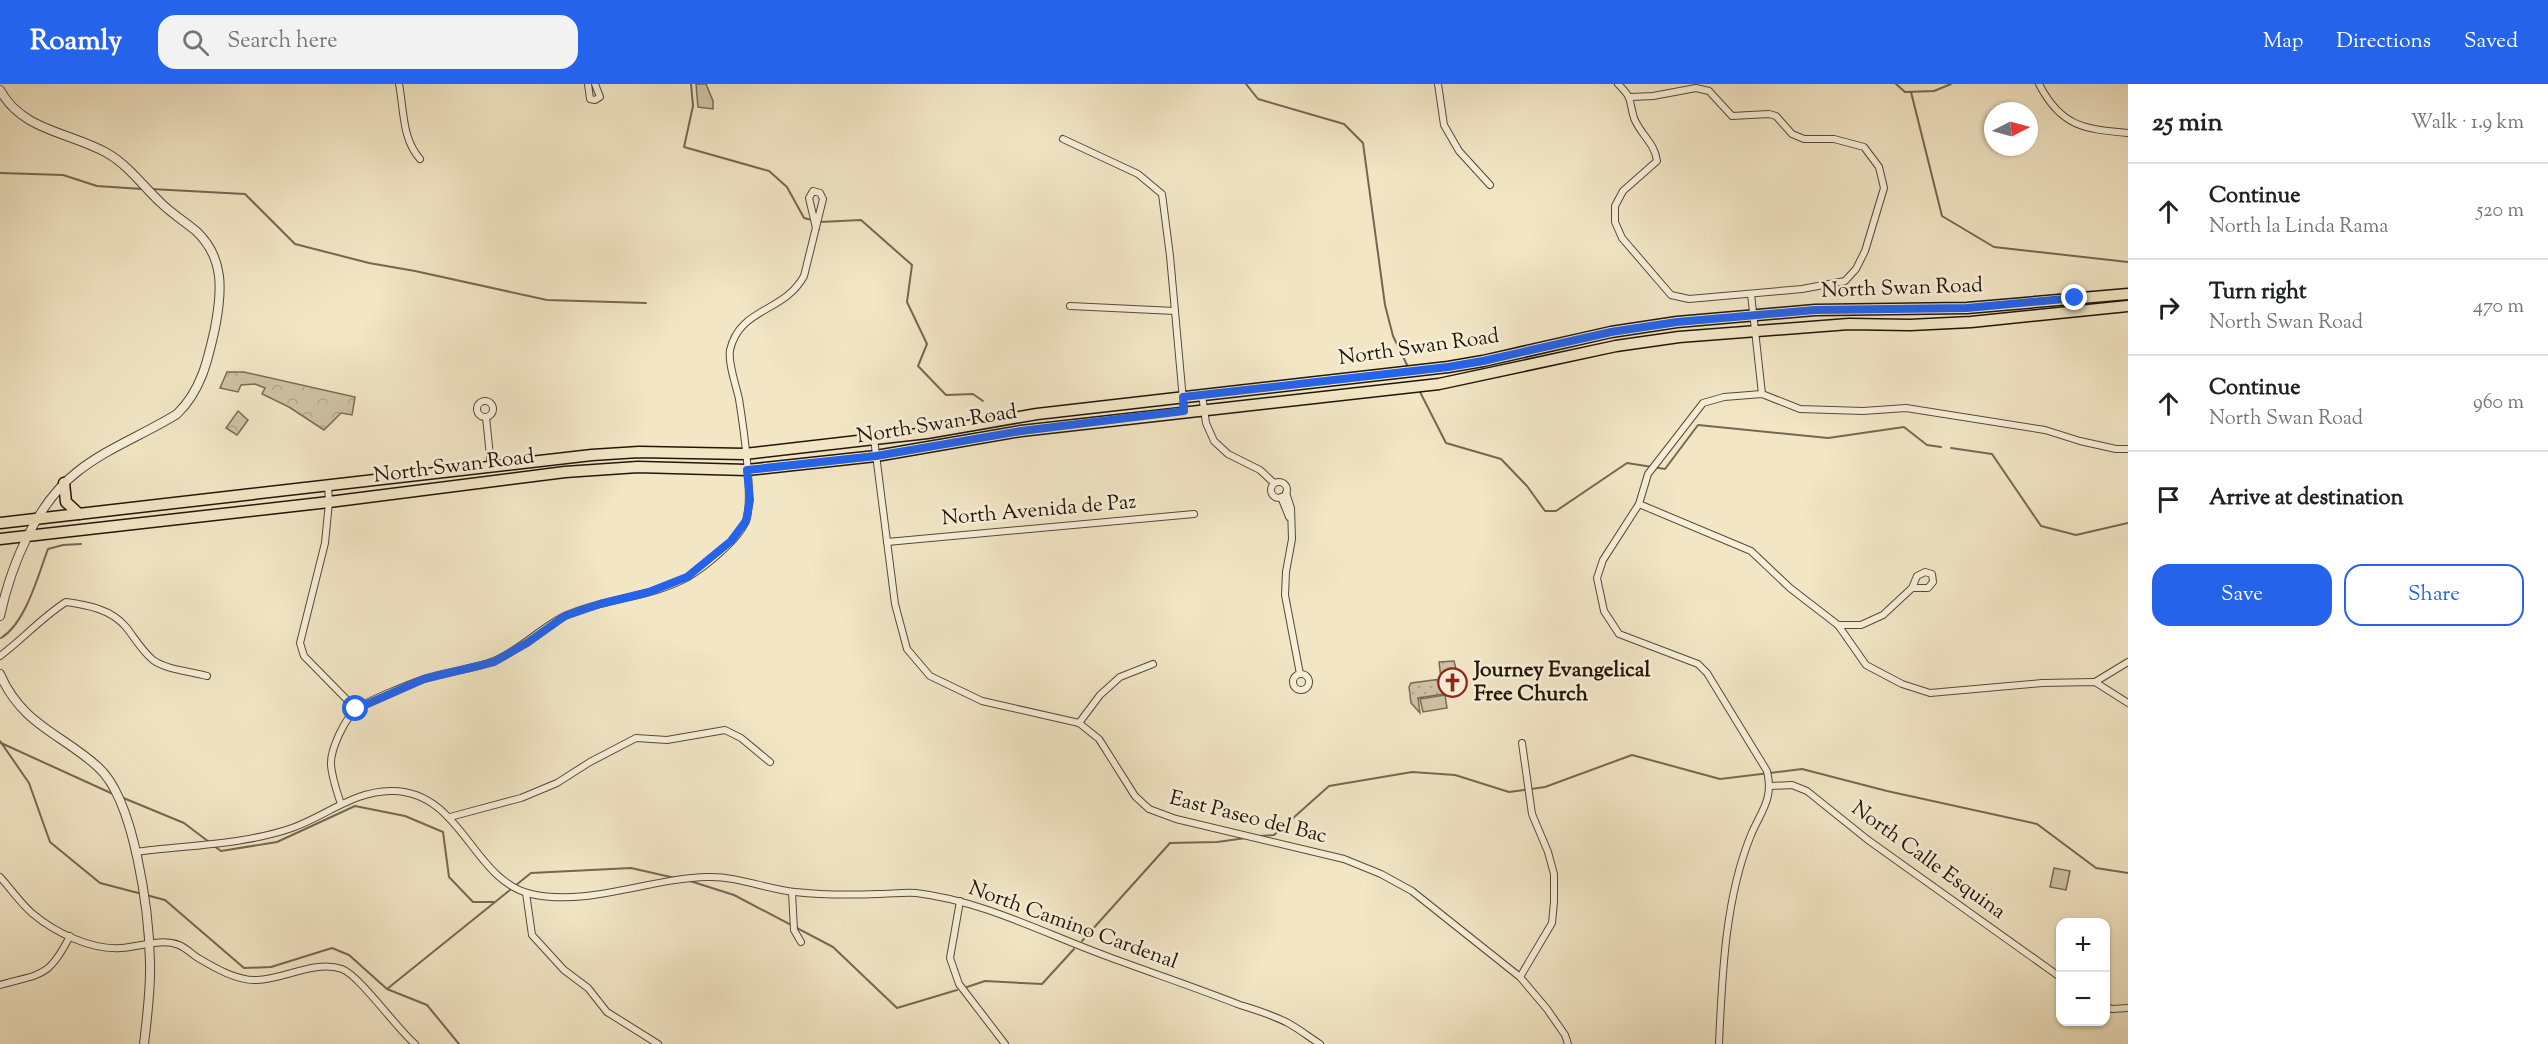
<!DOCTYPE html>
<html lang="en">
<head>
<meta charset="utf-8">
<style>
  :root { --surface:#fff; --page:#f2f2f2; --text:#202124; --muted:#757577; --line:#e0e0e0; --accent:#2563eb }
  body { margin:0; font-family:"Sorts Mill Goudy",serif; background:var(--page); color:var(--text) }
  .controls { position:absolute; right:18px; bottom:18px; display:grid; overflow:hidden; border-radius:12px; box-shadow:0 2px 4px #0004 }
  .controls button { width:54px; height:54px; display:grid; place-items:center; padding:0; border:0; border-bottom:2px solid var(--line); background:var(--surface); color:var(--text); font:30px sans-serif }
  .compass { position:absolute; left:1984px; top:18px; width:54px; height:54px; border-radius:50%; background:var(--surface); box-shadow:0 2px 4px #0004; rotate:84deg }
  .stop { position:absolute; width:18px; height:18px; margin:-14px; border:4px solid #2563eb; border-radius:50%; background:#fff }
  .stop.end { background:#2563eb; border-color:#fff; box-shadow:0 2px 6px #0008 }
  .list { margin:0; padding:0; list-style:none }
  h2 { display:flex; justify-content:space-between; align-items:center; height:78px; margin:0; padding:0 24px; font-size:26px }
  h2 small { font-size:20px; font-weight:400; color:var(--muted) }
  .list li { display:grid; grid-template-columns:39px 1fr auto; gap:18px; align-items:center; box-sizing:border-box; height:96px; padding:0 24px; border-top:2px solid var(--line) }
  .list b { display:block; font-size:22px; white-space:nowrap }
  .list p { margin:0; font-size:20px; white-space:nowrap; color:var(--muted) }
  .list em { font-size:20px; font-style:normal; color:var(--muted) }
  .actions { display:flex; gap:12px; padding:18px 24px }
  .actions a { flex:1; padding:14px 0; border:2px solid var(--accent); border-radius:18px; text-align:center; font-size:21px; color:var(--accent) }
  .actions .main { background:var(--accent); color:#fff }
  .icon { flex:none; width:33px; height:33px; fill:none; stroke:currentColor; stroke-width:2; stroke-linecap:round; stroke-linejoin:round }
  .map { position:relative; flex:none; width:2128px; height:960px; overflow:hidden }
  header { display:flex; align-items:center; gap:36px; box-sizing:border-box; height:84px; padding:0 30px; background:var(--accent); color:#fff }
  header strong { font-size:28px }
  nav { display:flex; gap:33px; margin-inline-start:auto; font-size:21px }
  .search { width:420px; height:54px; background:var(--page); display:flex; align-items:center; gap:15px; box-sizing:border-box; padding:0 21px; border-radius:18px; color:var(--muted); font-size:22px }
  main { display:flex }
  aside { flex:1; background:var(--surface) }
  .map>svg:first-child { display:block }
  .grass { fill:url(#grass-dots); stroke:#786c56; stroke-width:1.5 }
  .park { fill:url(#park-crowns); stroke:#786c56; stroke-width:1.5 }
  .garden { fill:#cec3a5; stroke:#786c56; stroke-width:1.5 }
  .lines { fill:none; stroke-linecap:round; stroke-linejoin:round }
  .stream { stroke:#746853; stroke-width:2 }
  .minor-casing { stroke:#554a37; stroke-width:8 }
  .tertiary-casing { stroke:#554a37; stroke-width:10 }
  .primary-casing { stroke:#211608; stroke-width:13 }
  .minor { stroke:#f7efd9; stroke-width:6 }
  .tertiary { stroke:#f7efd9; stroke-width:8 }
  .primary { stroke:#f2e6c5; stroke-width:10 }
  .route { stroke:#2563eb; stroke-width:8 }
  .labels { text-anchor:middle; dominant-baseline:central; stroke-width:5; stroke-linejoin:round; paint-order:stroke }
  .street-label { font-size:21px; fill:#211608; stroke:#f7efd9 }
  .poi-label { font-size:21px; font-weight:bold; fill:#211608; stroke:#f7efd9; text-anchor:start }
</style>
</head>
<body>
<header>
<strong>Roamly</strong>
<div class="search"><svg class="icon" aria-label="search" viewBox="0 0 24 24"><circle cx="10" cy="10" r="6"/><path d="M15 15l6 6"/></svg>Search here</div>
<nav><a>Map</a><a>Directions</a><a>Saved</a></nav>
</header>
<main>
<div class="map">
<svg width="2128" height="960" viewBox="0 0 2128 960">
  <defs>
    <pattern id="grass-dots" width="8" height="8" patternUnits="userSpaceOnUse" patternTransform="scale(1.5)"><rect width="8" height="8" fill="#cec3a5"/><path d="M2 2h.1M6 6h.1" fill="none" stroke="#b1a78d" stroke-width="1.8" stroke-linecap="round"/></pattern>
    <pattern id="park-crowns" width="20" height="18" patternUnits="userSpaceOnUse" patternTransform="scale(1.5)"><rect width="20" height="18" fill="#cec3a5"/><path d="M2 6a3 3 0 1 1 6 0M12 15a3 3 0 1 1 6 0" fill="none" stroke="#b1a78d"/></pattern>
  </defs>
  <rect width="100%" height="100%" fill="#f2e6c5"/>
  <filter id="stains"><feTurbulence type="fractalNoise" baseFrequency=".00333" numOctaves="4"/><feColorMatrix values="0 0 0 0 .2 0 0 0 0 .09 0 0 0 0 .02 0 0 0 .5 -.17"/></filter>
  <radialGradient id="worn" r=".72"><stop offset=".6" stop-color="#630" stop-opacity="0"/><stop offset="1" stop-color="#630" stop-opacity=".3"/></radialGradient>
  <path class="grass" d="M 1454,577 L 1457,589 L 1450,590 L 1444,610 L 1418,614 L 1420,629 L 1411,619 L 1409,603 L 1411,599 L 1441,595 L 1439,578 Z"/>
  <g class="park">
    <path d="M 227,288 L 244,288 L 355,313 L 352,331 L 341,329 L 324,346 L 289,323 L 262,310 L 265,304 L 255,300 L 241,301 L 238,308 L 220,304 Z"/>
    <path d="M 238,327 L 248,336 L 237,351 L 226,344 Z"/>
  </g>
  <g class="garden">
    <path d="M 696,0 L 706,0 L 713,17 L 713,25 L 698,23 Z"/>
    <path d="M 1445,611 L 1447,624 L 1423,628 L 1420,615 Z"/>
    <path d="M 2054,784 L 2070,787 L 2066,806 L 2050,803 Z"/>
  </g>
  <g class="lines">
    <g class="stream">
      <path d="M 691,0 L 693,22 L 684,63 L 769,87 L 787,103 L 804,134 L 812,136"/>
      <path d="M 1246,0 L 1258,15 L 1344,40 L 1363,59 L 1385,221 L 1393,252 L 1408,283"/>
      <path d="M 1896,0 L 1905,8 L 1934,7 L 1951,0"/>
      <path d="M 1911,8 L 1942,132 L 1994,163 L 2128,178"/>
      <path d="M 0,89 L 63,91 L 97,102 L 142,105"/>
      <path d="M 151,105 L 245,110 L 295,160 L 369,179 L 415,187 L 547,216 L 646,219"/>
      <path d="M 820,138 L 861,136 L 912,181 L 907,218 L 927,260 L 918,282 L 946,311 L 973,310 L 983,317"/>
      <path d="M 1419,306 L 1446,359 L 1501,375 L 1527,402 L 1545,427 L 1556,427 L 1627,379 L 1665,385 L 1698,341 L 1828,354 L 1904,343 L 1927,361 L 1941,363"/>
      <path d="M 1951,364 L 1992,370 L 2041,442 L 2076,451 L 2128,439"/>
      <path d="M 1,554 C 26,539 38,491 48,465 L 63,461 L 81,460"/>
      <path d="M 0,657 L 29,699 L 50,758 L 100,799 L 165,816 L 244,884 L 271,883 L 332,864 L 349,871 L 387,905 L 531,789 L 631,784 L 675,794"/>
      <path d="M 1,659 L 113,710"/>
      <path d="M 121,713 L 184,739 L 209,758"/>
      <path d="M 1260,752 L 1274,751 L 1329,702 L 1412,688 L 1455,691 L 1509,708 L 1545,703 L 1632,671 L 1720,695 L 1802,685 L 1887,707 L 2037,740 L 2096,784 L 2128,789"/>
      <path d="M 214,762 L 221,767 L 277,758 L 355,722 L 405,732 L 443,748 L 449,793 L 473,818 L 494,818"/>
      <path d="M 690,797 L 734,811 L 833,863 L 897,924 L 957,906"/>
      <path d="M 1082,857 L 1170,759 L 1217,758 L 1246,754"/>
      <path d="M 967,903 L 985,897 L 1042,900 L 1074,865"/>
      <path d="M 387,905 L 427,921 L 459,960"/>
    </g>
    <defs>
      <g id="minor">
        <path d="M 399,0 C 404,26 402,55 420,75"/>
        <path d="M 588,0 L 590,15 L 595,16 L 600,13 L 595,0"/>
        <path d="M 1438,0 L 1444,41 L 1459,67 L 1490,101"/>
        <path d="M 1618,0 C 1634,16 1628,15 1634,34 C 1640,50 1655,59 1657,77 L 1623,107 L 1615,122 L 1615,138 L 1622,154 L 1671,211 L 1689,215 L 1802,205 L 1845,197 L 1856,185 L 1865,167 L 1884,104 L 1879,83 L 1864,63 L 1834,55 L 1804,55 L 1792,50 L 1776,32 L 1769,30 L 1732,32 L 1709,7 L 1696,4 L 1653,12 L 1631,13"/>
        <path d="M 2039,0 C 2061,43 2084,45 2128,49"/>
        <path d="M 1063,55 L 1138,90 L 1162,110 L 1170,172 L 1184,327"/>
        <path d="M 1751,210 L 1762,310"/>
        <path d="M 1070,222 L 1175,227"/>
        <path d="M 1202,311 L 1206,339 L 1214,357 L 1228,370 L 1260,386 L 1274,399"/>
        <circle cx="485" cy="325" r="8"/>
        <path d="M 486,333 L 491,382"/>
        <path d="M 874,355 L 895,520 L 907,565 L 930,592 L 982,617 L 1079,639 L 1099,655 L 1135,712 L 1149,725 L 1176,735 L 1344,775 L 1381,790 L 1412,807 L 1520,893 L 1547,925 L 1565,951 L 1568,960"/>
        <circle cx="1279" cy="406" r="8"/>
        <path d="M 328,401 L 329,418 L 325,459 L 300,559 L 304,572 L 356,625"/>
        <path d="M 1286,409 L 1291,424 L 1292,455 L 1286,488 L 1285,511 L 1300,590"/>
        <path d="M 1281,413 L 1289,433"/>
        <path d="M 1639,420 L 1751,467 L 1790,504 L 1838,541 L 1866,581 L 1902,600 L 1930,609 L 2042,599 L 2095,598 L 2128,619"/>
        <path d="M 887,458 L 1194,430"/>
        <path d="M 1838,541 L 1861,541 L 1883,531 L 1912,504 L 1917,492 L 1925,488 L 1932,490 L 1933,498 L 1928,504 L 1912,504"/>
        <path d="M 0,572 C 23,555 42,533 66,518 C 87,521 111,525 126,543 C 134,553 142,567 153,576 C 167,586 190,587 207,592"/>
        <circle cx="1301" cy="598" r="8"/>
        <path d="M 2095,598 L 2128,578"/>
        <path d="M 1079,639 L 1100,611 L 1120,593 L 1153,580"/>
        <path d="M 1771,702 L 1792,701 L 1807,707 L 1868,756 L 2060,893"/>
        <path d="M 341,720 C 337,708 332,694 331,681 C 330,666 345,633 358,624 C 370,616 409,600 424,595 C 446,587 472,586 494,577 C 521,566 542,542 567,531 C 605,514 650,514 688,493 C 705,483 738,456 746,437 C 754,415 743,340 739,315 C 736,301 728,280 730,266 C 740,223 784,229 804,192 L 823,115 L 820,109 L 813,107 L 809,114 L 816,144"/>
        <path d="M 450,733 L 521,714 L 557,699 L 590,678 L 636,654 L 667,656 L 725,646 L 741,654 L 770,678"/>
        <path d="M 135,768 C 187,761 243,761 292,744 C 326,732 355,706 393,707 C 462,708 472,796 531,810 C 588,823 650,794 708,793 C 737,792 766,805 795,808 C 822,811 850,811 878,810 C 890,810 904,808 916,809 C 984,817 1045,850 1109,873 C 1152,889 1197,904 1240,921 C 1256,926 1273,931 1288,939 C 1299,945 1309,953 1320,960"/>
        <path d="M 0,793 C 11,805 21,820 33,830 C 56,849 91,866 121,864 C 140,863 160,854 179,861 C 186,864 192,870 198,874 C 215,884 237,897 257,896 C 285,895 314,876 342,885 C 359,891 397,945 415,960"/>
        <path d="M 792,808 L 794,846 L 801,858"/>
        <path d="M 526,809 L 532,851 L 564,886 L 588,904 L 607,928 L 658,960"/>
        <path d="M 960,817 L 950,874 L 959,900 L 1005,960"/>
        <path d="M 1520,893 L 1552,839 L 1554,818 L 1554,790 L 1548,768 L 1532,730 L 1522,659"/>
        <path d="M 0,901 C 41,889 48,895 70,852"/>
        <path d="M 2106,923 L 2112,925 L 2128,924"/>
        <path d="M 1719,960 C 1722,893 1725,814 1751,751 C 1761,727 1774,715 1767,687 L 1707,589 L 1698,580 L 1619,550 L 1604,527 L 1597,494 L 1603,476 L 1639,420 L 1648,390 L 1703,319 L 1724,313 L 1762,310 L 1800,325 L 1863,327 L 1906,324 L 2045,346 L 2080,357 L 2116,365 L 2128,365"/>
      </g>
      <g id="tertiary">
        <path d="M 0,6 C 22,47 70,48 107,69 C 128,81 143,102 160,118 C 171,129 184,137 196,147 C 225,174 222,208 215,244 C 208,276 201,307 177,330 C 145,350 107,364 77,388 C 36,420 11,481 0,532"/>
        <path d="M 0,590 C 22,641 62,650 98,683 C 135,716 149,829 150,878 C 151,905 147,933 144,960"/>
      </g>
      <g id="primary">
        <path d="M 64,399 L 66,418 L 79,430"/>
        <path d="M 0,439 L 592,371 L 639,368 L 745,370 L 927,349 L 1037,330 L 1448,283 L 1483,277 L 1611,248 L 1677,238 L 1815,226 L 1967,224 L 2128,210"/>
        <path d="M 0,455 L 329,418 L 565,388 L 638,383 L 747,386 L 876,372 L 1021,347 L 1439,300 L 1616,262 L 1679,253 L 1849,240 L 1910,241 L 1971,238 L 2128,222"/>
      </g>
    </defs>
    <use href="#minor" class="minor-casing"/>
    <use href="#tertiary" class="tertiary-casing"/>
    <use href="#primary" class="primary-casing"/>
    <use href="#minor" class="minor"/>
    <use href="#tertiary" class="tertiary"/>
    <use href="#primary" class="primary"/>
  </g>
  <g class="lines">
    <path class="route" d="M 356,625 L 424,595 L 494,578 L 527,559 L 565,532 L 600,520 L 649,508 L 687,493 L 731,457 L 746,437 L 750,416 L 747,386 L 876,372 L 1021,347 L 1184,327 L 1183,313 L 1448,283 L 1483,277 L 1611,248 L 1677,238 L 1815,226 L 1967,224 L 2075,214"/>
  </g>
  <defs>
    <symbol id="church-ring" viewBox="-11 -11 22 22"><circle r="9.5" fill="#f7efd9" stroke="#8f2418" stroke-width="1.5"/><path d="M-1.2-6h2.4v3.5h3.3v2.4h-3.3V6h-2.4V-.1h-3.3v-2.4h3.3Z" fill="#8f2418"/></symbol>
  </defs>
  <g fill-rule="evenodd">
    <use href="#church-ring" x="1436" y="582" width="33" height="33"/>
  </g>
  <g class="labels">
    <g class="street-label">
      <text transform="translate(1902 205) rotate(-2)">North Swan Road</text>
      <text transform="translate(1419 264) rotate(-8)">North Swan Road</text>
      <text transform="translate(937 341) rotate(-9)">North Swan Road</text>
      <text transform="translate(454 383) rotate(-7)">North Swan Road</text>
      <text transform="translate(1039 427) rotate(-5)">North Avenida de Paz</text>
      <text transform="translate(1248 734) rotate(14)">East Paseo del Bac</text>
      <text transform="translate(1928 777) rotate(36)">North Calle Esquina</text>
      <text transform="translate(1073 842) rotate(20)">North Camino Cardenal</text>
    </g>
    <g class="poi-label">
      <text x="1474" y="587">Journey Evangelical<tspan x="1474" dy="24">Free Church</tspan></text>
    </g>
  </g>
  <rect width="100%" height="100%" filter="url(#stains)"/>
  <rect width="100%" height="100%" fill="url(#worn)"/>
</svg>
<div class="controls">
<button>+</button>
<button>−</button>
</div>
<svg class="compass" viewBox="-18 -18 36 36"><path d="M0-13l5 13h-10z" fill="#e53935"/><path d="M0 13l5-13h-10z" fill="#757577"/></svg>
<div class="stop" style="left:356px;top:625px"></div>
<div class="stop end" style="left:2075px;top:214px"></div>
</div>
<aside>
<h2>25 min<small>Walk · 1.9 km</small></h2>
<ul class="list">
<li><svg class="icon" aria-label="ahead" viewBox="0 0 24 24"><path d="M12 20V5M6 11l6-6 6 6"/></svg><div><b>Continue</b><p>North la Linda Rama</p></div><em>520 m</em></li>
<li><svg class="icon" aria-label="right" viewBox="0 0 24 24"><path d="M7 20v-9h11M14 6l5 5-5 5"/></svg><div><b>Turn right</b><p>North Swan Road</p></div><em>470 m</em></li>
<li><svg class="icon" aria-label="ahead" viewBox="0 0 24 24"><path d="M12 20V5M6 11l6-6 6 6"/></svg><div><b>Continue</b><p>North Swan Road</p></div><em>960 m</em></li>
<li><svg class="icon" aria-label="arrive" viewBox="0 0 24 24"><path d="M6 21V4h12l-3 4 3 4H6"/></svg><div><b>Arrive at destination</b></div></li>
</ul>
<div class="actions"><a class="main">Save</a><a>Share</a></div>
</aside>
</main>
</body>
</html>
